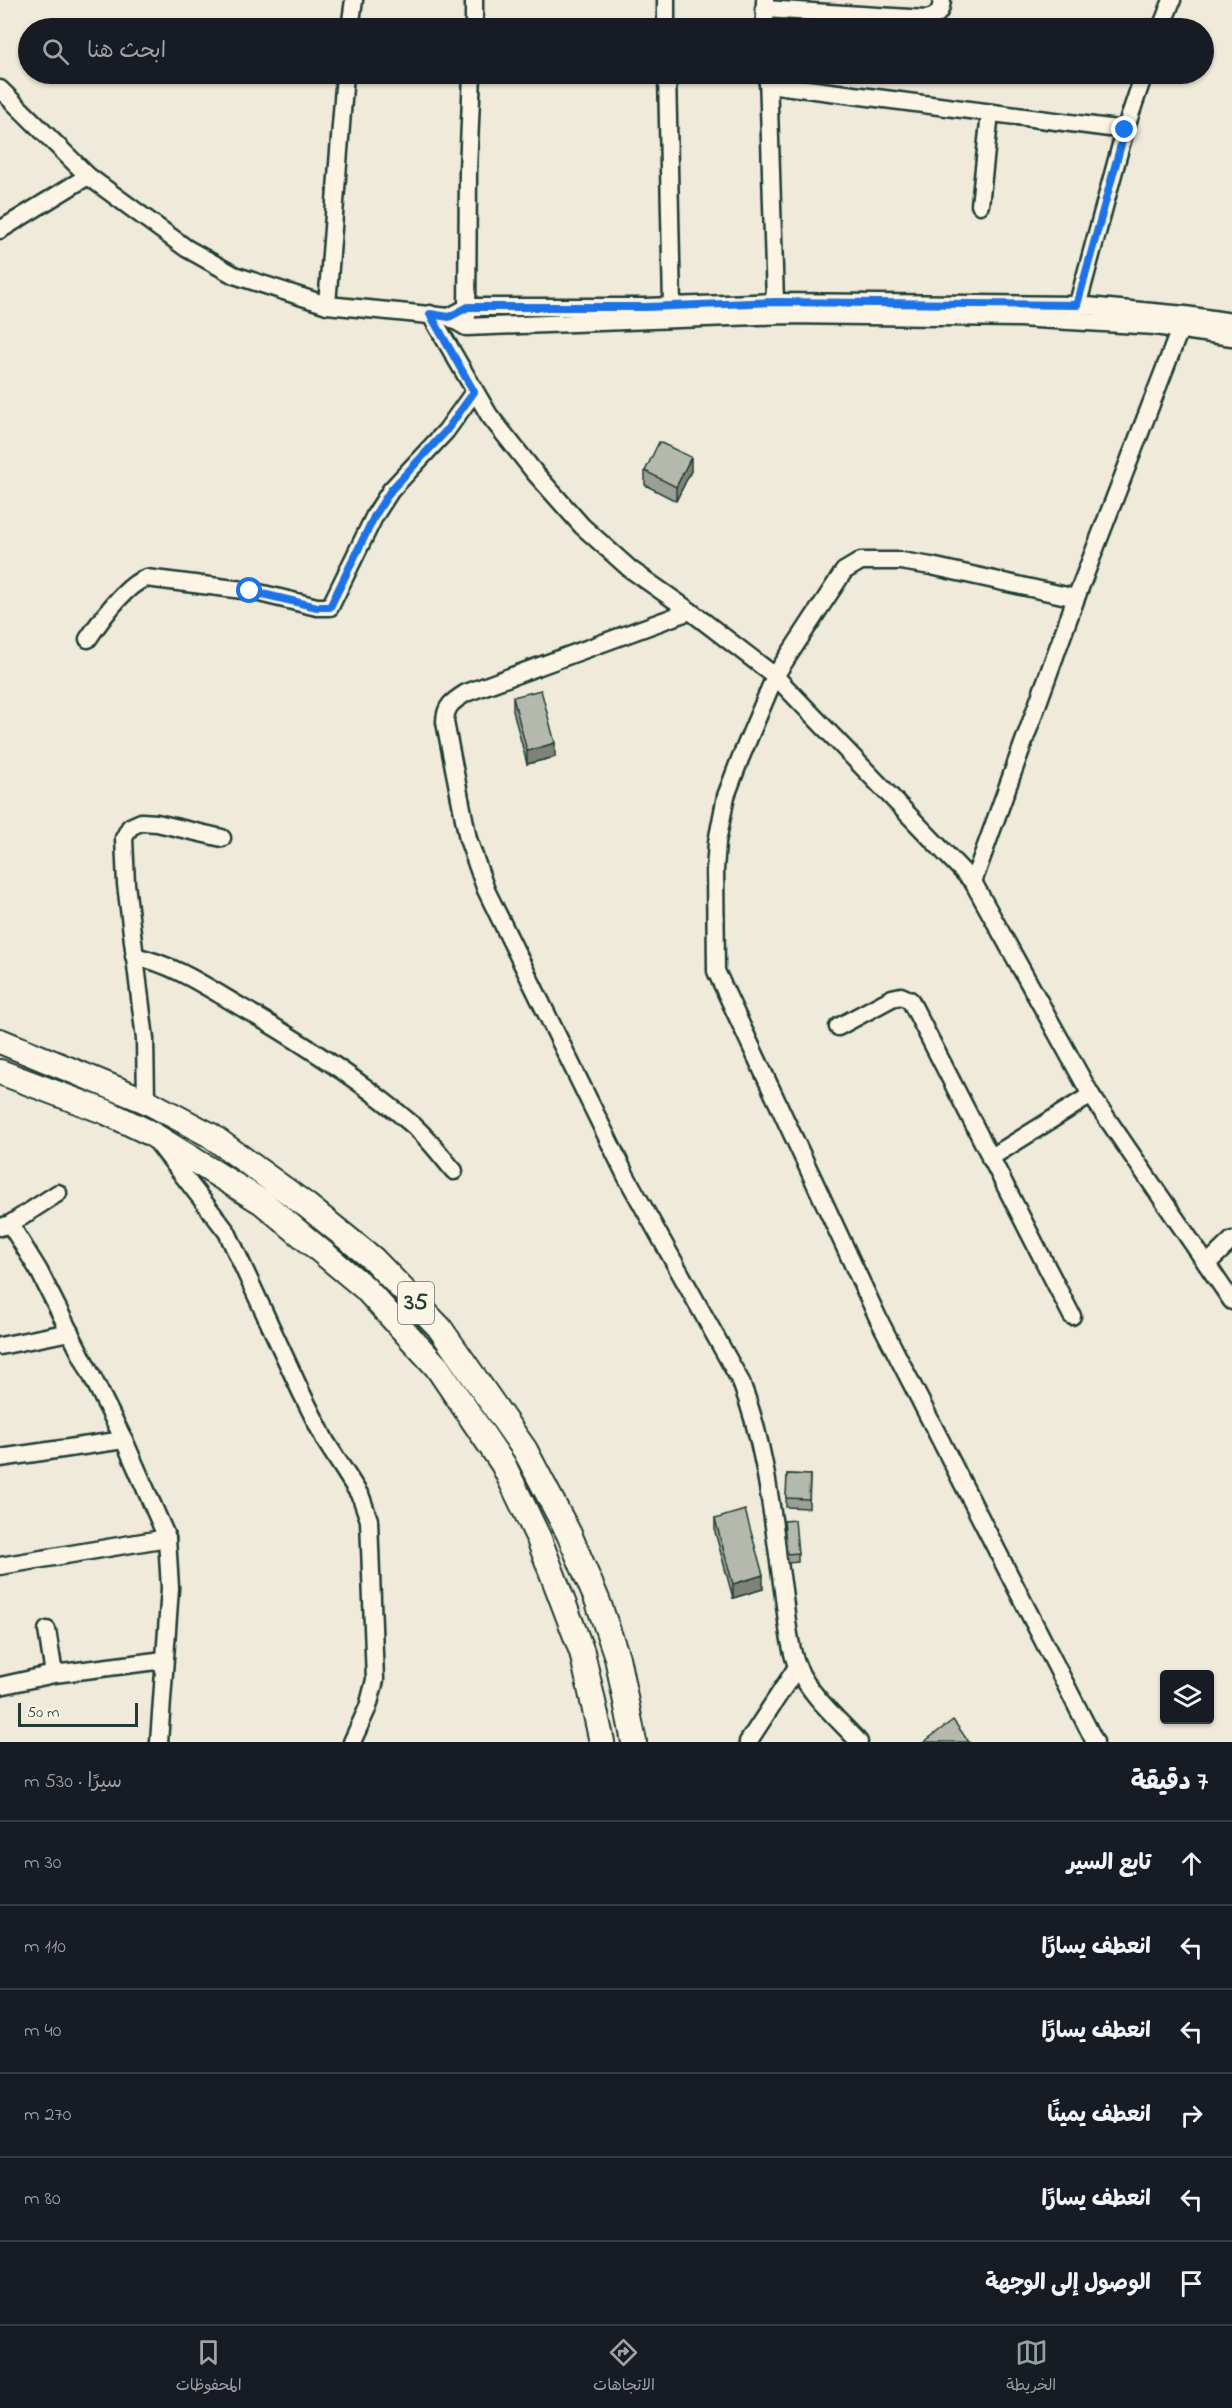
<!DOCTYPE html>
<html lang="ar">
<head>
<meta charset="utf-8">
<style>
  :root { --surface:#171b24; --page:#242831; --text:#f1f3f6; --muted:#9ea1a6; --line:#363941; --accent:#92a19f }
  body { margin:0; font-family:"Indie Flower","Playpen Sans Arabic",sans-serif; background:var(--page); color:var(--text); direction:rtl }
  .controls { position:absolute; right:18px; bottom:18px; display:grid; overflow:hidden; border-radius:6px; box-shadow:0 2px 4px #0004 }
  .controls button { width:54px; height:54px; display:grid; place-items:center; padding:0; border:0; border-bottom:2px solid var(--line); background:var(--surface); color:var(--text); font:30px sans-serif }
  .scale { position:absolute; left:18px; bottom:15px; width:120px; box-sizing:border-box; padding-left:6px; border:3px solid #1f3d34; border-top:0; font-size:16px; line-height:21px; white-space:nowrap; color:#1f3d34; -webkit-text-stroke:4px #fcf5e5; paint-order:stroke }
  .stop { position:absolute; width:18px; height:18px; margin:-14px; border:4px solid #1a73e8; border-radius:50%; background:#fff }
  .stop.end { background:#1a73e8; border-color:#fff; box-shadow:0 2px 6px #0008 }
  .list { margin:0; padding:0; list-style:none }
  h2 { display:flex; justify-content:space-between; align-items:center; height:78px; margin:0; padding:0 24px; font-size:26px }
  h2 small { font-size:20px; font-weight:400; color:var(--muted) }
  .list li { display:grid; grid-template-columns:39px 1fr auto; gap:18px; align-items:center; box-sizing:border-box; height:84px; padding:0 24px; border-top:2px solid var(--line) }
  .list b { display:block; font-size:22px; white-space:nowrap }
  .list em { font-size:20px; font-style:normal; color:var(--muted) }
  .icon { flex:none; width:33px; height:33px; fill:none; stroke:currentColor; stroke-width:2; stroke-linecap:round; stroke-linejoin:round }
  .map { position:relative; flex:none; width:1232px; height:1742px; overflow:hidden; direction:ltr }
  .search { position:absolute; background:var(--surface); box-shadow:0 2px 4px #0004; left:18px; right:18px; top:18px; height:66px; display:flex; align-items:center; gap:15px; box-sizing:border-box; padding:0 21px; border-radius:33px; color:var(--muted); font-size:22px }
  .sheet { height:582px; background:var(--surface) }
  nav { display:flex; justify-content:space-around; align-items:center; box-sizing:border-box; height:84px; border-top:2px solid var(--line); background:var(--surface); font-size:16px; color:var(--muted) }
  nav a { display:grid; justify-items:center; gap:3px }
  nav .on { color:var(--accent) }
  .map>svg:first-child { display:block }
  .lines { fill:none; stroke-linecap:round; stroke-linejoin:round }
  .minor-casing { stroke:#1f3d34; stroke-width:21 }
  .highway-casing { stroke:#1f3d34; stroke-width:28 }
  .minor { stroke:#fcf5e5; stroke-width:16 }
  .highway { stroke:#fcf5e5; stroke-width:24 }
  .wall { fill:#9c9f95; stroke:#1f3d34; stroke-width:1.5 }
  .shaded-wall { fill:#7f8279; stroke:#1f3d34; stroke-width:1.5 }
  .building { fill:#b5b9ad; stroke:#1f3d34; stroke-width:1.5 }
  .route { stroke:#1a73e8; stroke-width:8 }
  .labels { text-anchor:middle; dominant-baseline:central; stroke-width:4.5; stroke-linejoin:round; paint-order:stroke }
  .shield { fill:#fcf5e5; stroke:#617469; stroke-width:1.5 }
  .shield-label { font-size:24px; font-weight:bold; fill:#1f3d34 }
</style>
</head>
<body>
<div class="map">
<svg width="1232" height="1742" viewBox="0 0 1232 1742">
  <rect width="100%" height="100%" fill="#efeada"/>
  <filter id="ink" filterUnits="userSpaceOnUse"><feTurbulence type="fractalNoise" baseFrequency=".0167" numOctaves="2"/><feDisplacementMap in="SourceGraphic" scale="12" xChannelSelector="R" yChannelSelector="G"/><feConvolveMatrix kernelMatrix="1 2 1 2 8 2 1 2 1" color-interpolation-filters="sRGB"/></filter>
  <g filter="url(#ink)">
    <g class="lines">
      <defs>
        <g id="minor">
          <path d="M 666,0 L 666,28"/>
          <path d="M 765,0 L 765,28"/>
          <path d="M 764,9 L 926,19 C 938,17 941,11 942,0"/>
          <path d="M 350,28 L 354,0"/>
          <path d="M 474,28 L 474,0"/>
          <path d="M 1161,28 L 1172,0"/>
          <path d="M 667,74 L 672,306"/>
          <path d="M 768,74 L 775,302"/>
          <path d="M 768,84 L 1125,130"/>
          <path d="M 0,89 L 88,176 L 186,248 L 234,275 L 327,305 L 449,317 L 466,327 L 787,315 L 1019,318 L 1155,326 L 1232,337"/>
          <path d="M 980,205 L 990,113"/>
          <path d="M 0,230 L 88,176"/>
          <path d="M 327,305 L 345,74"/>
          <path d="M 430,314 L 489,415 L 535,473 L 582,526 L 630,569 L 690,611 L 775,676 L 973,882 L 1091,1095 L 1232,1301"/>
          <path d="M 1075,314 L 1125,130 L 1144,74"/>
          <path d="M 449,317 L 468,307 L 646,307 L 775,302 L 1076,305 L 1185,315 L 1232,322"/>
          <path d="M 467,317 L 468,170 L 472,74"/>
          <path d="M 1076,598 L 931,566 L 901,561 L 861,561 L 844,571 L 775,676 L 740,759 L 726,796 L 717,842 L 715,870 L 716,971 L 878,1318 L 1095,1742"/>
          <path d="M 690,611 L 466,693 C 453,701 445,706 445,722 L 468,839 L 486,890 L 626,1176 L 741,1382 C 766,1447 772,1515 782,1583 C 786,1607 788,1647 798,1668 C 809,1694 840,1721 859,1742"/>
          <path d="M 88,639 C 100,621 125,585 146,578 L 251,591 L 317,607 L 330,607 L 375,515 L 391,490 L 446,431 L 474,392"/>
          <path d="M 973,882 L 1076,598 L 1184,319"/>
          <path d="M 134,956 C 175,965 205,986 241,1007 C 301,1042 361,1080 414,1126 C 429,1139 441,1156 454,1171"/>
          <path d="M 838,1027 L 892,998 L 901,996 L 910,1000 L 1072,1316"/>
          <path d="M 146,1101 L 145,1039 L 126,884 L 124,838 L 130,827 L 141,822 L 157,823 L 222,838"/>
          <path d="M 158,1143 L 227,1232 L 301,1392 L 326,1442 L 361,1497 L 369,1520 L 375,1680 L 368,1707 L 352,1742"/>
          <path d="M 990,1158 L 1091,1095"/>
          <path d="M 10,1224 L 39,1271 L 124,1440 L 167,1538 L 170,1588 L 159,1742"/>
          <path d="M 1,1227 L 10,1224 L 58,1193"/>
          <path d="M 1207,1264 L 1232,1240"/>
          <path d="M 0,1346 L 70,1332"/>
          <path d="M 0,1458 L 124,1440"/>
          <path d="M 0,1566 L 167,1538"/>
          <path d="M 47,1630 L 54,1674"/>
          <path d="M 0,1686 L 54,1674 L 164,1660"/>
          <path d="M 748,1742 L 797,1667"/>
        </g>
        <g id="highway">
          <path d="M 0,1041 L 146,1101 L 210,1135 L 306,1205 L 373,1259 L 439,1327 L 525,1450 L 569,1534 L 598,1602 L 617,1657 L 634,1742"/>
          <path d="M 0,1072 L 106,1112 L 150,1133 L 262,1202 L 365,1288 L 437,1367 L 503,1464 L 539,1539 L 582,1652 L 602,1742"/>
        </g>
      </defs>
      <use href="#minor" class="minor-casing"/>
      <use href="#highway" class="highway-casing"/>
      <use href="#minor" class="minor"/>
      <use href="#highway" class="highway"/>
    </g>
    <g class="wall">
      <path d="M 645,471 L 691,471 L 676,501 L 645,485 Z"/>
      <path d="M 513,697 L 555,757 L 527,764 L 513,711 Z"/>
      <path d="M 787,1474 L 810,1475 L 809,1508 L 786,1507 Z"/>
      <path d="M 715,1519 L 763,1589 L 733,1598 L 715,1532 Z"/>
      <path d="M 784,1521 L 798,1553 L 798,1562 L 787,1563 L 784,1531 Z"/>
    </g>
    <g class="shaded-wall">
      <path d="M 691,457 L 691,471 L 676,501 L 676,487 Z"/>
      <path d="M 555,743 L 555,757 L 527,764 L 527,751 Z"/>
      <path d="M 763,1575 L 763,1589 L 733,1598 L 733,1584 Z"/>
    </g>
    <g class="building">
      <path d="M 659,442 L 691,457 L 676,487 L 645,471 Z"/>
      <path d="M 541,690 L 555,743 L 527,751 L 513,697 Z"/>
      <path d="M 787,1474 L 810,1475 L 809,1499 L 786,1498 Z"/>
      <path d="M 745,1510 L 763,1575 L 733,1584 L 715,1519 Z"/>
      <path d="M 795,1520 L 798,1553 L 787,1554 L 784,1521 Z"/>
      <path d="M 953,1720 L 969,1742 L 924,1742 Z"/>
    </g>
  </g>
  <g class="lines" filter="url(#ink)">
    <path class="route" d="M 250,591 L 317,607 L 330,607 L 375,515 L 391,490 L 446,431 L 474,392 L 430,314 L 449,317 L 468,307 L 646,307 L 775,302 L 1077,305 L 1125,130"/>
  </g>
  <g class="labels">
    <rect class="shield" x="398" y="1282" width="36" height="42" rx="4.5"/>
    <g class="shield-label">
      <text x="416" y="1303">35</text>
    </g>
  </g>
</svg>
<div class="controls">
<button><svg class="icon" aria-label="layers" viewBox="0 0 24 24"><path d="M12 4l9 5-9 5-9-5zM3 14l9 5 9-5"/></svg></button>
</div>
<div class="scale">50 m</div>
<div class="stop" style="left:250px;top:591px"></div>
<div class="stop end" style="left:1125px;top:130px"></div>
<div class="search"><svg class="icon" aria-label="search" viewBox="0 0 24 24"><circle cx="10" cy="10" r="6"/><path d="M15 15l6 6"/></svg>ابحث هنا</div>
</div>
<section class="sheet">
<h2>7 دقيقة<small>سيرًا · 530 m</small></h2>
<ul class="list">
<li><svg class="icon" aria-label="ahead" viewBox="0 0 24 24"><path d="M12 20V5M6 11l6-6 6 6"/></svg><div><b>تابع السير</b></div><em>30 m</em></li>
<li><svg class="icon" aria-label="left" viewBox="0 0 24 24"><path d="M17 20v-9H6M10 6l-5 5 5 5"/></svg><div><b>انعطف يسارًا</b></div><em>110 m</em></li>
<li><svg class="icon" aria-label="left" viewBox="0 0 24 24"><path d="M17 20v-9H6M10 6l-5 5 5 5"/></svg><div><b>انعطف يسارًا</b></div><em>40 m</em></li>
<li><svg class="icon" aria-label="right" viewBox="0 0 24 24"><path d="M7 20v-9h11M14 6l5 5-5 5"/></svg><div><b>انعطف يمينًا</b></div><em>270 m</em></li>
<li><svg class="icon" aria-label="left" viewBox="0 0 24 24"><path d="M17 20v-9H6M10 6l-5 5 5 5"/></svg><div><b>انعطف يسارًا</b></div><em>80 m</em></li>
<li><svg class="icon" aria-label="arrive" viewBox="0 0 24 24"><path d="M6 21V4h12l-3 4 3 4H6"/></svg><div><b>الوصول إلى الوجهة</b></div></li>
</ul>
</section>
<nav>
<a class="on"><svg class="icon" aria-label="map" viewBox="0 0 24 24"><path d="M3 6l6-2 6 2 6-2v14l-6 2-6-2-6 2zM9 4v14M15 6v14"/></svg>الخريطة</a>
<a><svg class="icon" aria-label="directions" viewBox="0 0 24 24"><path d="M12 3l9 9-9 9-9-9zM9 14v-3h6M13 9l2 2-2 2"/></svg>الاتجاهات</a>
<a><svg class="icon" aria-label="saved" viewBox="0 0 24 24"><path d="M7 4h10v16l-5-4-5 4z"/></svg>المحفوظات</a>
</nav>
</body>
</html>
